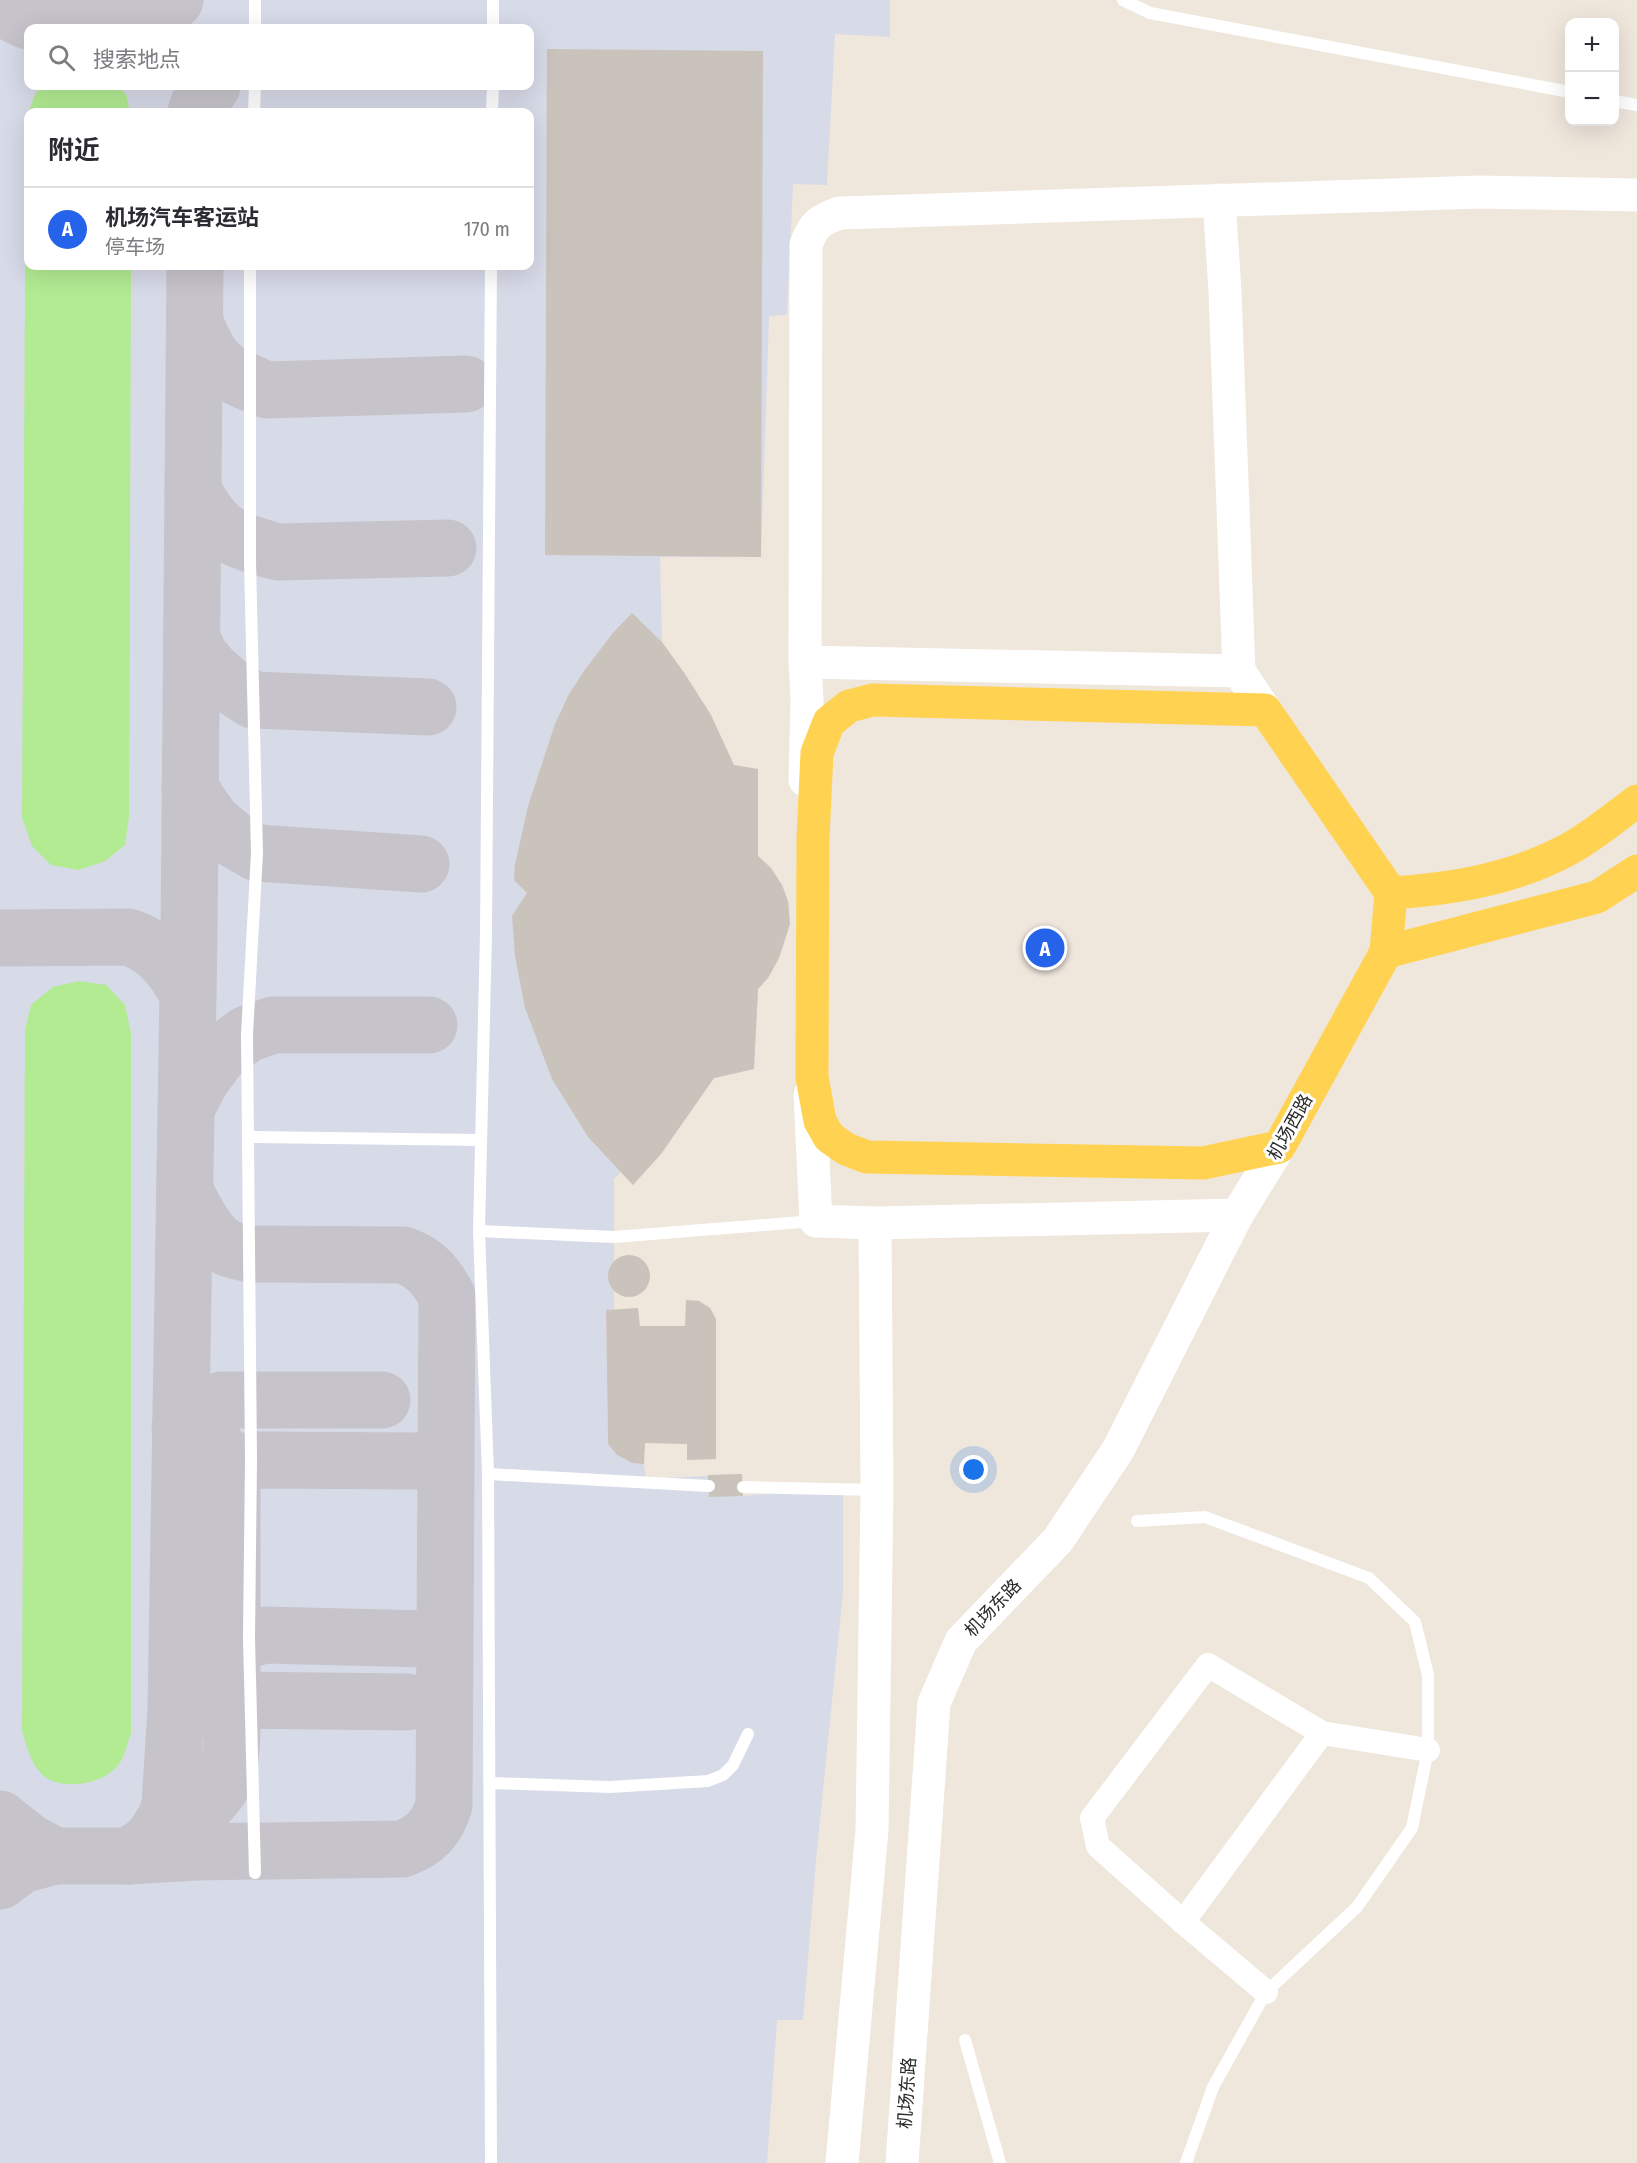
<!DOCTYPE html>
<html lang="zh">
<head>
<meta charset="utf-8">
<style>
  :root { --surface:#fff; --page:#f7f7f7; --text:#2b2b33; --muted:#7c7c81; --line:#e1e1e2; --accent:#2563eb }
  body { margin:0; font-family:"Fira Sans Condensed","Noto Sans SC",sans-serif; background:var(--page); color:var(--text) }
  .controls { position:absolute; right:18px; top:18px; display:grid; overflow:hidden; border-radius:12px; box-shadow:0 6px 24px #0002 }
  .controls button { width:54px; height:54px; display:grid; place-items:center; padding:0; border:0; border-bottom:2px solid var(--line); background:var(--surface); color:var(--text); font:30px sans-serif }
  .you { position:absolute; left:974px; top:1470px; width:21px; height:21px; margin:-15px; border:4px solid #fff; border-radius:50%; background:#1a73e8; box-shadow:0 0 0 9px #1a73e833 }
  .badge { display:grid; place-items:center; width:39px; height:39px; border-radius:50%; background:var(--accent); color:#fff; font-size:20px; font-weight:700 }
  .pin { position:absolute; translate:-50% -50%; border:3px solid #fff; box-shadow:0 2px 6px #0006 }
  .list { margin:0; padding:0; list-style:none }
  h2 { display:flex; justify-content:space-between; align-items:center; height:78px; margin:0; padding:0 24px; font-size:26px }
  h2 small { font-size:20px; font-weight:400; color:var(--muted) }
  .list li { display:grid; grid-template-columns:39px 1fr auto; gap:18px; align-items:center; box-sizing:border-box; height:84px; padding:0 24px; border-top:2px solid var(--line) }
  .list b { display:block; font-size:22px; white-space:nowrap }
  .list p { margin:0; font-size:20px; white-space:nowrap; color:var(--muted) }
  .list em { font-size:20px; font-style:normal; color:var(--muted) }
  .icon { flex:none; width:33px; height:33px; fill:none; stroke:currentColor; stroke-width:2; stroke-linecap:round; stroke-linejoin:round }
  .map { position:relative; flex:none; width:1637px; height:2163px; overflow:hidden }
  .search { position:absolute; background:var(--surface); box-shadow:0 6px 24px #0002; left:24px; top:24px; width:510px; height:66px; display:flex; align-items:center; gap:15px; box-sizing:border-box; padding:0 21px; border-radius:12px; color:var(--muted); font-size:22px }
  .panel { position:absolute; background:var(--surface); box-shadow:0 6px 24px #0002; left:24px; top:108px; width:510px; height:162px; border-radius:12px }
  .map>svg:first-child { display:block }
  .airport { fill:#d7dae7; fill-rule:evenodd }
  .green { fill:#b2eb92 }
  .lines { fill:none; stroke-linecap:round; stroke-linejoin:round }
  .taxiway { stroke:#c6c4ca; stroke-width:57 }
  .building { fill:#cac3bb }
  .lane { stroke:#fff; stroke-width:12 }
  .street { stroke:#fff; stroke-width:24 }
  .secondary { stroke:#fff; stroke-width:33 }
  .primary { stroke:#ffd351; stroke-width:33 }
  .labels { text-anchor:middle; dominant-baseline:central; stroke-width:6; stroke-linejoin:round; paint-order:stroke }
  .street-label { font-size:18px; fill:#2b2b2b; stroke:#fff }
</style>
</head>
<body>
<div class="map">
<svg width="1637" height="2163" viewBox="0 0 1637 2163">
  <rect width="100%" height="100%" fill="#efe6dc"/>
  <path class="airport" d="M 0,0 L 890,0 L 890,37 L 835,34 L 827,185 L 793,184 L 787,315 L 769,316 L 761,557 L 660,557 L 662,642 L 733,765 L 758,769 L 758,856 L 771,868 L 782,885 L 788,901 L 790,924 L 779,958 L 768,978 L 758,989 L 754,1069 L 714,1078 L 661,1154 L 633,1185 L 621,1172 L 614,1179 L 614,1310 L 606,1310 L 608,1444 L 617,1455 L 632,1463 L 644,1464 L 646,1479 L 742,1474 L 743,1496 L 776,1493 L 843,1494 L 843,1592 L 816,1860 L 803,2020 L 777,2020 L 767,2163 L 0,2163 ZM 28,28 L 530,28 L 530,86 L 28,86 ZM 28,112 L 530,112 L 530,266 L 28,266 Z"/>
  <g class="green">
    <path d="M 43,86 L 116,86 L 126,94 L 130,112 L 28,112 L 28,266 L 131,266 L 129,817 L 125,845 L 105,861 L 79,870 L 51,865 L 32,846 L 22,818 L 26,120 L 35,94 Z"/>
    <path d="M 79,981 L 106,985 L 125,1005 L 131,1033 L 131,1733 C 128,1741 126,1751 122,1759 C 111,1782 70,1791 48,1779 C 32,1769 27,1747 22,1731 L 25,1030 L 31,1005 L 53,987 Z"/>
  </g>
  <g class="lines">
    <g class="taxiway">
      <path d="M 0,3 C 38,41 85,19 131,28"/>
      <path d="M 118,26 L 157,14 L 175,0"/>
      <path d="M 196,112 L 200,101 L 212,86"/>
      <path d="M 195,322 C 211,366 224,373 267,390 L 466,384"/>
      <path d="M 193,490 C 216,534 232,540 278,552 L 448,548"/>
      <path d="M 192,639 L 200,656 L 211,669 L 228,684 L 253,700 L 428,707"/>
      <path d="M 190,787 L 199,803 L 213,822 L 233,839 L 257,853 L 421,864"/>
      <path d="M 0,938 L 128,937 C 157,946 174,968 188,994"/>
      <path d="M 186,1109 L 201,1080 L 220,1054 L 247,1034 L 273,1025 L 429,1025"/>
      <path d="M 181,1402 C 200,1425 223,1448 232,1477 L 232,1734 C 230,1784 222,1791 186,1824"/>
      <path d="M 180,1427 C 193,1412 204,1406 222,1400 L 382,1400"/>
      <path d="M 205,1498 L 230,1472 L 251,1460 L 423,1461"/>
      <path d="M 206,1669 L 232,1644 L 265,1635 L 427,1639"/>
      <path d="M 195,1712 L 210,1704 L 232,1700 L 407,1702"/>
      <path d="M 0,1819 L 29,1842 L 55,1856 L 129,1856 L 146,1845 L 155,1835 L 166,1818 L 170,1804 L 176,1710 L 189,933 L 195,266"/>
      <path d="M 129,1856 L 195,1852 L 402,1849 C 425,1841 437,1828 444,1805 L 447,1296 C 436,1276 426,1263 403,1255 L 249,1254 C 243,1252 236,1251 230,1249 C 208,1240 196,1211 185,1192"/>
      <path d="M 0,1881 L 21,1865 L 55,1856"/>
    </g>
  </g>
  <g class="building">
    <path d="M 547,49 L 763,51 L 761,557 L 545,555 Z"/>
    <path d="M 632,613 L 662,642 L 685,674 L 711,715 L 734,765 L 758,769 L 758,856 L 771,868 L 782,885 L 788,901 L 790,924 L 779,958 L 768,978 L 758,989 L 754,1069 L 714,1078 L 661,1154 L 633,1185 L 588,1137 L 552,1079 L 525,1008 L 515,956 L 512,916 L 527,893 L 514,880 L 515,865 L 528,806 L 555,724 L 569,694 L 584,671 L 612,634 Z"/>
    <circle cx="629" cy="1276" r="21"/>
    <path d="M 686,1300 L 699,1301 L 710,1308 L 716,1319 L 716,1459 L 687,1460 L 687,1444 L 645,1443 L 644,1464 L 632,1463 L 617,1455 L 608,1444 L 606,1310 L 638,1308 L 640,1326 L 685,1326 Z"/>
    <path d="M 742,1474 L 743,1496 L 709,1497 L 708,1475 Z"/>
  </g>
  <g class="lines">
    <g class="lane">
      <path d="M 255,0 L 255,28"/>
      <path d="M 1123,0 L 1150,13 L 1570,92"/>
      <path d="M 493,28 L 493,0"/>
      <path d="M 1614,101 L 1637,105"/>
      <path d="M 254,112 L 255,86"/>
      <path d="M 492,112 L 493,86"/>
      <path d="M 250,266 L 250,562 L 257,853 L 247,1034 L 251,1460 L 249,1639 L 255,1873"/>
      <path d="M 248,1137 L 481,1140"/>
      <path d="M 479,1231 L 614,1237 L 814,1221"/>
      <path d="M 488,1474 L 709,1486"/>
      <path d="M 743,1487 L 876,1490"/>
      <path d="M 1137,1521 L 1205,1517 L 1369,1578 L 1415,1622 L 1428,1675 L 1428,1750 L 1412,1828 L 1357,1907 L 1266,1992 L 1213,2087 L 1186,2163"/>
      <path d="M 490,1783 L 610,1787 L 708,1781 L 723,1775 L 733,1765 L 748,1734"/>
      <path d="M 965,2040 L 1000,2163"/>
      <path d="M 491,2163 L 488,1474 L 479,1231 L 486,933 L 491,266"/>
    </g>
    <g class="street">
      <path d="M 1183,1922 L 1322,1733"/>
      <path d="M 1266,1992 L 1183,1922 L 1098,1846 L 1092,1818 L 1208,1665 L 1322,1733 L 1428,1750"/>
    </g>
    <g class="secondary">
      <path d="M 1219,200 L 1225,292 L 1239,671"/>
      <path d="M 805,662 L 806,245 C 813,225 819,220 840,213 L 1480,192 L 1637,195"/>
      <path d="M 805,780 L 807,699 L 805,662 L 1239,671 L 1265,710"/>
      <path d="M 810,1095 L 816,1221 L 875,1223 L 1237,1215 L 1279,1147"/>
      <path d="M 842,2163 L 872,1830 L 877,1490 L 875,1223"/>
      <path d="M 902,2163 L 934,1703 L 961,1641 L 1058,1540 L 1118,1450 L 1237,1215"/>
    </g>
    <g class="primary">
      <path d="M 1391,893 C 1453,889 1514,879 1569,849 C 1593,836 1615,817 1637,801"/>
      <path d="M 1386,952 L 1391,893 L 1265,710 L 873,700 L 849,706 L 829,722 L 817,753 L 813,838 L 812,1077 L 820,1121 L 829,1137 L 846,1149 L 867,1157 L 1203,1163 L 1279,1147 L 1386,952 L 1597,897 L 1637,871"/>
    </g>
  </g>
  <g class="labels">
    <g class="street-label">
      <text transform="translate(1290 1127) rotate(-61)">机场西路</text>
      <text transform="translate(993 1608) rotate(-46)">机场东路</text>
      <text transform="translate(907 2093) rotate(-86)">机场东路</text>
    </g>
  </g>
</svg>
<div class="controls">
<button>+</button>
<button>−</button>
</div>
<div class="you"></div>
<div class="pin badge" style="left:1045px;top:948px">A</div>
<div class="search"><svg class="icon" aria-label="search" viewBox="0 0 24 24"><circle cx="10" cy="10" r="6"/><path d="M15 15l6 6"/></svg>搜索地点</div>
<section class="panel">
<h2>附近<small></small></h2>
<ul class="list">
<li><span class="badge">A</span><div><b>机场汽车客运站</b><p>停车场</p></div><em>170 m</em></li>
</ul>
</section>
</div>
</body>
</html>
